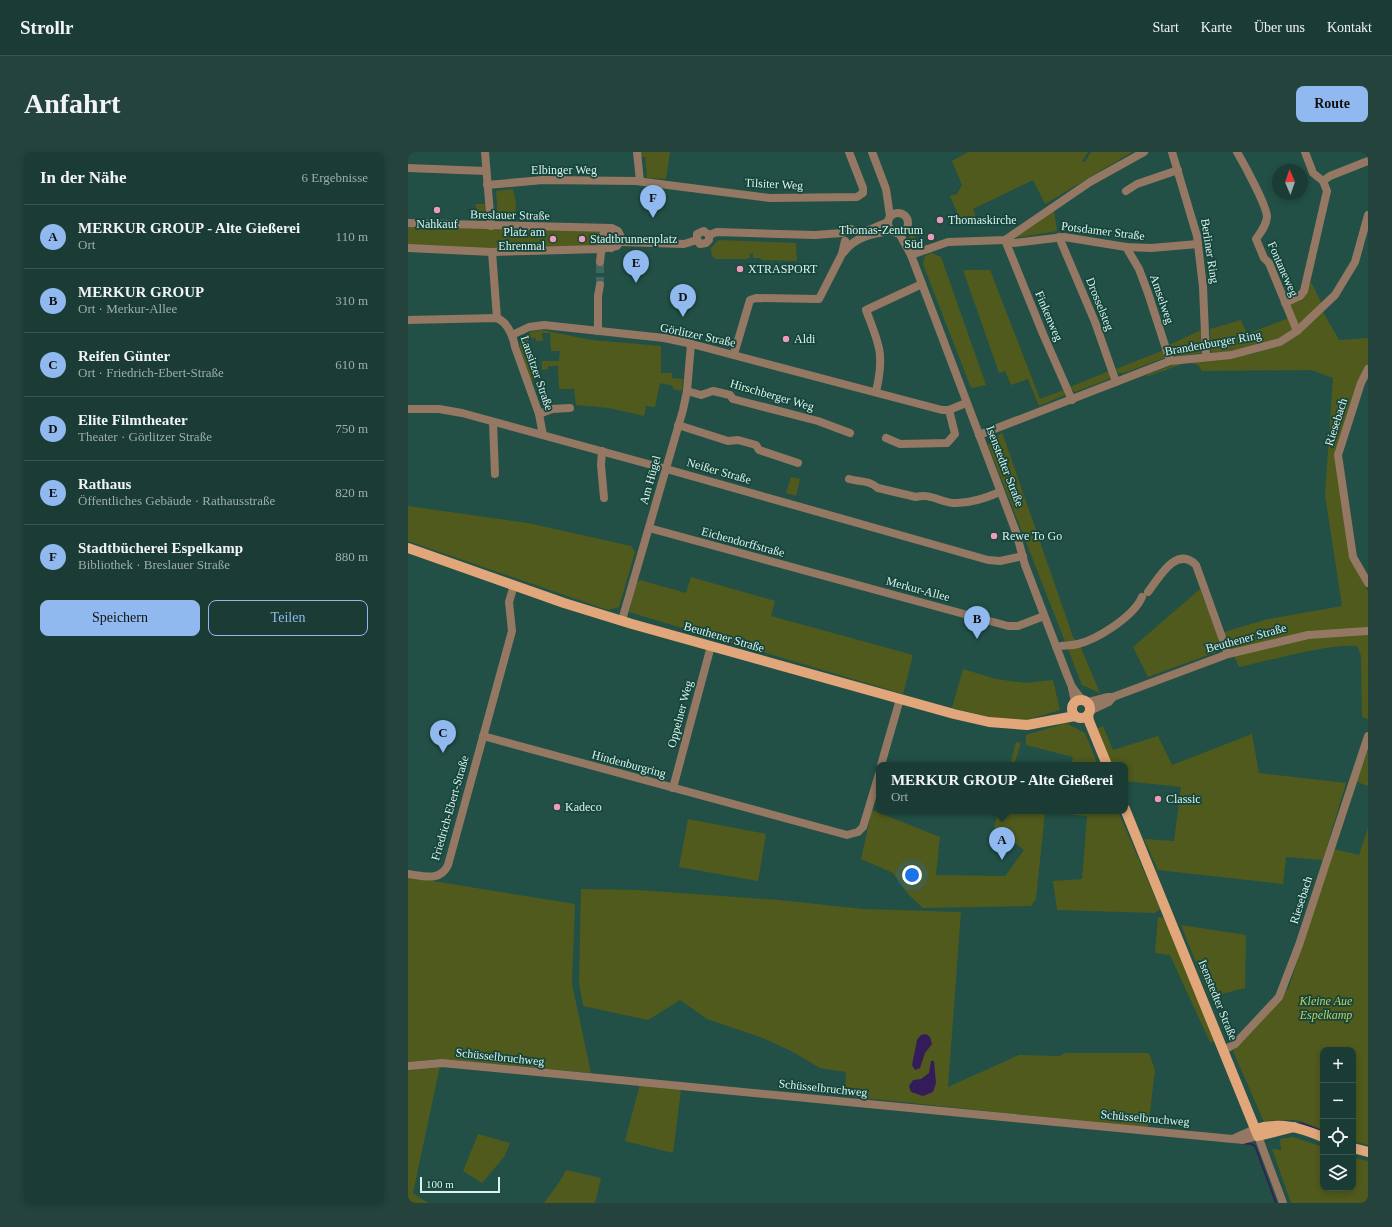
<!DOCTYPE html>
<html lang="de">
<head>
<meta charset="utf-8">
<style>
  :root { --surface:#1a3c34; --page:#23433c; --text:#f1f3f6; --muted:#9fadac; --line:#38564f; --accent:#90b9f0 }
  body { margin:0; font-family:Georgia,serif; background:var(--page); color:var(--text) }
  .controls { position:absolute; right:12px; bottom:12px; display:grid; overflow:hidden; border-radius:8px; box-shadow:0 2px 6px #0003 }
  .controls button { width:36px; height:36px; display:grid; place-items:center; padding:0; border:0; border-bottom:1px solid var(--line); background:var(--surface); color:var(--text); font:20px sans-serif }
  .compass { position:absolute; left:864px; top:12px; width:36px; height:36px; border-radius:50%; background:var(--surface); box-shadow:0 2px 6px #0003; rotate:358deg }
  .scale { position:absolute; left:12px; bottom:10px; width:80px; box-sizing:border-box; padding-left:4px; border:2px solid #dbf3ec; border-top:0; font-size:11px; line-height:14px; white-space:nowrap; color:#dbf3ec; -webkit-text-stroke:3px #16453c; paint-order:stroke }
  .you { position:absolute; left:504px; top:723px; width:14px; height:14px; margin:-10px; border:3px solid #fff; border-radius:50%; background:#1a73e8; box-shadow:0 0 0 6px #1a73e833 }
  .badge { display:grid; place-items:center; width:26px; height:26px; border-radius:50%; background:var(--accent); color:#111; font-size:13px; font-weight:700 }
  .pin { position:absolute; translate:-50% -33px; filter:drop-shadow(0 1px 2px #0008) }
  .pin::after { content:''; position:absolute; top:21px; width:14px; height:12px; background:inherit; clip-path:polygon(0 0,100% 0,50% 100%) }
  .popup { position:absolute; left:468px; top:610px; width:252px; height:52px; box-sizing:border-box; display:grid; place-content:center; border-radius:8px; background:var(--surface); filter:drop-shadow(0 1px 3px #0005); font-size:13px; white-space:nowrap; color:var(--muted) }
  .popup b { font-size:15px; color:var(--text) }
  .popup::after { content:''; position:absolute; left:50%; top:100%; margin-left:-8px; border:8px solid transparent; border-top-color:var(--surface) }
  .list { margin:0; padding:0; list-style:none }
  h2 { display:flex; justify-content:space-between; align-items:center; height:52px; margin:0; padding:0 16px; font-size:17px }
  h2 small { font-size:13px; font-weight:400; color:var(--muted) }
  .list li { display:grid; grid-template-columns:26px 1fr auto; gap:12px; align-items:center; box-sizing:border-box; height:64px; padding:0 16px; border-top:1px solid var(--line) }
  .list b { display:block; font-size:15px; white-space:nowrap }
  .list p { margin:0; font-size:13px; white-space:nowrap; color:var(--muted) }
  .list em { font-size:13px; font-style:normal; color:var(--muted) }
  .actions { display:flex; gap:8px; padding:12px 16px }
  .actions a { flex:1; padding:9px 0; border:1px solid var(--accent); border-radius:8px; text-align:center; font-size:14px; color:var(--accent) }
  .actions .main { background:var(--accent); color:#111 }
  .icon { flex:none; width:22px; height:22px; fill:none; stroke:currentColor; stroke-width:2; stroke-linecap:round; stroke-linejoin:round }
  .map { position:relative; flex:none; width:960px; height:1051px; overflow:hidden; border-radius:8px }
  header { display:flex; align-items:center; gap:24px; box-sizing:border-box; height:56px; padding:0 20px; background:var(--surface); border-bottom:1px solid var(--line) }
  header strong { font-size:19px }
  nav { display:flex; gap:22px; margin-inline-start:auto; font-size:14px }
  .intro { display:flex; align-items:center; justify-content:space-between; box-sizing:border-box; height:96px; padding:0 24px }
  h1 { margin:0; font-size:28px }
  .button { padding:10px 18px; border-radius:8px; background:var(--accent); color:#111; font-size:14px; font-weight:700 }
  main { display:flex; gap:24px; padding:0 24px }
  aside { flex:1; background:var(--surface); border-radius:8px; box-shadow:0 2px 6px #0003 }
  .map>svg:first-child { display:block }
  .green { fill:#505a1d }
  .water { fill:#341c5b }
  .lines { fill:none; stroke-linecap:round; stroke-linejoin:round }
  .stream { stroke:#341c5b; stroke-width:1.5 }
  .minor-tunnel { stroke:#3e685f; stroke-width:8; stroke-dasharray:8 4; stroke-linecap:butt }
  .minor { stroke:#957863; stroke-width:8 }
  .major { stroke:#e1a67a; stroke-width:10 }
  .poi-dot { fill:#ef9ab8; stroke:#16453c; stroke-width:1.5 }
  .labels { text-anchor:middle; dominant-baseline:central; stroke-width:3.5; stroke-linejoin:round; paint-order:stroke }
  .street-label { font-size:12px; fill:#dbf3ec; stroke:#16453c }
  .poi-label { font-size:12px; fill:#dbf3ec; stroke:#16453c; text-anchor:start }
  .park-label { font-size:12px; font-style:italic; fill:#bfd163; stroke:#16453c }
</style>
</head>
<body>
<header>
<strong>Strollr</strong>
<nav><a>Start</a><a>Karte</a><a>Über uns</a><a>Kontakt</a></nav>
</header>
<div class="intro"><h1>Anfahrt</h1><a class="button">Route</a></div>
<main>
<aside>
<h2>In der Nähe<small>6 Ergebnisse</small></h2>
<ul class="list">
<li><span class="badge">A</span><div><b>MERKUR GROUP - Alte Gießerei</b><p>Ort</p></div><em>110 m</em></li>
<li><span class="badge">B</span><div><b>MERKUR GROUP</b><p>Ort · Merkur-Allee</p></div><em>310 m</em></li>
<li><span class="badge">C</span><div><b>Reifen Günter</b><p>Ort · Friedrich-Ebert-Straße</p></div><em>610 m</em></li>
<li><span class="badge">D</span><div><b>Elite Filmtheater</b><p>Theater · Görlitzer Straße</p></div><em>750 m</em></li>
<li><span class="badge">E</span><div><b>Rathaus</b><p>Öffentliches Gebäude · Rathausstraße</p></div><em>820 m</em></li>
<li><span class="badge">F</span><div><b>Stadtbücherei Espelkamp</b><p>Bibliothek · Breslauer Straße</p></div><em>880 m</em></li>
</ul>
<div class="actions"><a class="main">Speichern</a><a>Teilen</a></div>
</aside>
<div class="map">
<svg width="960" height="1051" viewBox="0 0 960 1051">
  <rect width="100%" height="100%" fill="#225046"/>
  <g class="green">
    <path d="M 233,0 L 262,0 L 258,27 L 239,26 L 237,5 L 233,5 Z"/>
    <path d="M 560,0 L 680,0 L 674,9 L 677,10 L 683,0 L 724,0 L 637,52 L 625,28 L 565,57 L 568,65 L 554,71 L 542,44 L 549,42 L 554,33 L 544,9 Z"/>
    <path d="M 105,37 L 108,51 L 107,64 L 90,64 L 88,39 Z"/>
    <path d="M 67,52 L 77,52 L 78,60 L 70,60 Z"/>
    <path d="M 646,58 L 649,79 L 606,86 Z"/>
    <path d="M 0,73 L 204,78 L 211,84 L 207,93 L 65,98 L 0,94 Z"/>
    <path d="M 506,82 L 512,97 C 504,96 503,91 501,84 Z"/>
    <path d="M 311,88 L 388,91 L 389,109 L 354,108 L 352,106 L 345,106 L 345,101 L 342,102 L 342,106 L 339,106 L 339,107 L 308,107 L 304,104 L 303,96 Z"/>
    <path d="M 523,101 L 533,105 L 578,233 L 563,236 L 515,112 L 517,104 Z"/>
    <path d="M 555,118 L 582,118 L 632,247 L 656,238 L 657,243 L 631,254 L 620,227 L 603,233 L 597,219 L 591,221 Z"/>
    <path d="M 903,130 L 914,152 C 901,164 887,180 870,187 C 849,195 825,199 803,201 L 802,177 L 833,168 L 839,182 L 886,164 L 882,153 L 896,144 Z"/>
    <path d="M 915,160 L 931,188 L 960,186 L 960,212 L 929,303 L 942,406 L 960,439 L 960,567 L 954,565 L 953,504 L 950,495 C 933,488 852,511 831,515 L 822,495 L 740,525 L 725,495 L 792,437 L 809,482 L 860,467 L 934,454 L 917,343 L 925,226 L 903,218 L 794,219 L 790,213 L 780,210 L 738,225 L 739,223 L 770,211 L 822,206 L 848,201 L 875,193 Z"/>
    <path d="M 134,178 L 183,188 L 253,194 L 253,221 L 264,221 L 264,226 L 275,227 L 274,239 L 265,237 L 265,234 L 252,231 L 247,255 L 238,254 L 236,264 L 201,256 L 168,253 L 166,237 L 151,237 L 150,214 L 140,214 L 140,217 L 134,218 L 134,209 L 151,209 L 152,199 L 143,199 L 142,181 L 134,181 L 135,189 L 128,189 L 128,186 L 120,186 C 121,202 124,215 125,230 L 123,230 L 112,196 C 111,183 122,179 134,178 Z"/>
    <path d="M 793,178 L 793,201 L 763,205 L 759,194 Z"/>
    <path d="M 756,198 L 756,206 L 716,221 L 710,221 L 708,217 Z"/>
    <path d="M 701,219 L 703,224 L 701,227 L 667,240 L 662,235 Z"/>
    <path d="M 594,280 L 665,485 L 673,496 L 692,541 L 674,533 L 580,293 Z"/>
    <path d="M 383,325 L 392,327 L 388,344 L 378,341 Z"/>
    <path d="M 0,354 L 120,371 L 223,394 L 227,400 L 211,455 L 200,458 L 0,389 Z"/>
    <path d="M 283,425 L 367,449 L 363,464 L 505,503 L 495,542 L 221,460 L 228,432 L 232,428 L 278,441 Z"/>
    <path d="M 555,517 L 588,527 L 618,531 L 645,528 L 652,558 L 615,569 L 594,568 L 544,556 Z"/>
    <path d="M 658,571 L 677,581 L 690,613 L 663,613 L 665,605 L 618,593 L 618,583 Z"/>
    <path d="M 695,574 L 705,598 L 750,584 L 764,613 L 844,582 L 851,621 L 938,631 L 915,708 L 878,705 L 875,732 L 750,718 L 736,687 L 766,689 L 773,635 L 717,629 L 717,613 L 702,613 L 687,578 Z"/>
    <path d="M 608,590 L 613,591 L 606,613 L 602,613 Z"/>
    <path d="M 960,598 L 960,634 L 949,630 Z"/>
    <path d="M 464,658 L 532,685 L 528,723 L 597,724 L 616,698 L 586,675 L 590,659 L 710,659 L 752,757 L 747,761 L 649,758 L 645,729 L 674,727 L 679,664 L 637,660 L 628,747 L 623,754 L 515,756 L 500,742 L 485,721 L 453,707 Z"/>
    <path d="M 280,667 L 358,682 L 350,729 L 271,715 Z"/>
    <path d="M 960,676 L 960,993 L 945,989 L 945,898 L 915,898 L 915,978 C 898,971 885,963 867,971 L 865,968 L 856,970 L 825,899 L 881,835 L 926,697 L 951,703 Z"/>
    <path d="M 0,725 L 167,752 L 164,832 L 183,921 L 32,907 L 0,910 Z"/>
    <path d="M 173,737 L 230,738 L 370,748 L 456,757 L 553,760 L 540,935 L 611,903 L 652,904 L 657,901 L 741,901 L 747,918 L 740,976 L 437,944 L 438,920 L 412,916 L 385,900 L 355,886 L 299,867 L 272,848 L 240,868 L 175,854 L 171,830 Z"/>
    <path d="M 750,765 L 757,766 L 810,889 L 802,890 L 762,803 L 747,801 Z"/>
    <path d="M 773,773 L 838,783 L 837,836 L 802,845 Z"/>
    <path d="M 32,914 L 5,1041 L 20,1051 L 0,1051 L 0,916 Z"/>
    <path d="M 232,932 L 273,937 L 265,1001 L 217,989 Z"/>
    <path d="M 70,982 L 102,991 L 96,1005 L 74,1031 L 55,1019 Z"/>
    <path d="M 885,985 L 915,995 L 915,1036 L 945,1036 L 945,1006 L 960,1009 L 960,1051 L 883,1051 L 864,997 L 873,998 L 872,987 Z"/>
    <path d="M 158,1018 L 193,1026 L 187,1051 L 136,1051 L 152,1029 Z"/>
  </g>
  <g class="water">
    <path d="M 518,882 L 522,885 L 524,892 L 517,901 L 512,916 L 507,918 L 504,913 L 509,888 L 513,883 Z"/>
    <path d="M 523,909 L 526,909 L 528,931 L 525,940 L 515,944 L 503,940 L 501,934 L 505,928 L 513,927 L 521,921 Z"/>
  </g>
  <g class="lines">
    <g class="stream">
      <path d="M 893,971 L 914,979"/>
      <path d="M 828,991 L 843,992 L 847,994 L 868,1051"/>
    </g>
    <path class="minor-tunnel" d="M 192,133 L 192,110"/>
    <g class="minor">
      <path d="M 77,0 L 83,74"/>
      <path d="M 229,0 L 232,29"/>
      <path d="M 464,0 L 478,37 L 482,64"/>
      <path d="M 764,0 L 789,84 L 795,135 L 798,205"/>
      <path d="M 829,0 C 836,12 859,54 859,65 C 858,74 853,80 848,87 L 856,106 L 861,111 L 889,179"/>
      <path d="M 0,16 L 78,19"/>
      <path d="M 915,29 L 922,24 L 960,9"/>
      <path d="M 79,33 L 135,28 L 228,29 L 362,46 L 449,45 L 455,41 L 455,36 L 441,0"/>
      <path d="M 718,39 L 729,32 L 770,18"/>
      <circle cx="490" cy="71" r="10"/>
      <path d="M 0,71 L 204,76 L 210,79 L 214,87 L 209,94 L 193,97 L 84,100 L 0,96"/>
      <path d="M 491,81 L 503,103 L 514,132 L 608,380 L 617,413 L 659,523 L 664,535 L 674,548"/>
      <path d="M 301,83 L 309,80 L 407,83 L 434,81 L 443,77 L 454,81 L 480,70"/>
      <path d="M 651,85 L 687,170 L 708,230"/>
      <path d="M 289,88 L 289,82 L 296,79 L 301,83"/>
      <path d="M 289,88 L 292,92 L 298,91 L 301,88 L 301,83"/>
      <path d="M 597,88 L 606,91 L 656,85 L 718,95 L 743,96 L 790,92"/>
      <path d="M 597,88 L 635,182 L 664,248"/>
      <path d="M 213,90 L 276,92 L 289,88"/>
      <path d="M 718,95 L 731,117 L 740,141 L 762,209"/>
      <path d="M 203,96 L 196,92 L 194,87 L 196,80 L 204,77"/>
      <path d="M 84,100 L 89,166"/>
      <path d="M 436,100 C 446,85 466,81 484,79"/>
      <path d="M 503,103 L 540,90 L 597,88 L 682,30 L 736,0"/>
      <path d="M 192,110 L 194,92"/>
      <path d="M 877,151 L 892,144 L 896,139 L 919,39 L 915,29 L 905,21 L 897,0"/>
      <path d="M 0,168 L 89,166 C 100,171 105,184 107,195 L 131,262 L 135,283"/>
      <path d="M 190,179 L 190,144 L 192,133"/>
      <path d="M 104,183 L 121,175 L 136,173 L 256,186 L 280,191 L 534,258 L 541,258 L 558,251"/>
      <path d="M 326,202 L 342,148 L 348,146 L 411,147 L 434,102 L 437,89"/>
      <path d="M 960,217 L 953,231 L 930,303 L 945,405 L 960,431"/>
      <path d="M 279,239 L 293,243 L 305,239 L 322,243 L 325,247 L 410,269 L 442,281"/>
      <path d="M 468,240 C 477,201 471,193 458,158 L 514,132"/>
      <path d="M 0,257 L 31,257 L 54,261 L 262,318 L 580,408 L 592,409 L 615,404"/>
      <path d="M 131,262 L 144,257 L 162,256"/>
      <path d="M 85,270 L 87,322"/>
      <path d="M 270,273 L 320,289 L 330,288 L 348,293 L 351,298 L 390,311"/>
      <path d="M 571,283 L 762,209 L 823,203 L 872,190 L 889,179 L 927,143 L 947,110 L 960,63"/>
      <path d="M 478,286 L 492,292 L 539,291 L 547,282 L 541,258"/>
      <path d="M 194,299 L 193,313 L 196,346"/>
      <path d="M 441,327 C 451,330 461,328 470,336 L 508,345 C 522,341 532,350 545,351 C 560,352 578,346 592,340"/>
      <path d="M 241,376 L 600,474 L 610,474 L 636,464"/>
      <path d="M 740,440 C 751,426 768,393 788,413 L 820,502"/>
      <path d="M 214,468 L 275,258 L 279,239 L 283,192"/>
      <path d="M 648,495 C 655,493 662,494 670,492 C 690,487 726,464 734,445"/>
      <path d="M 664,536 L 667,550"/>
      <path d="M 680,550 L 699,545 L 705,545 L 820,502 L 900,483 L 960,479"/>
      <path d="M 682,559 L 701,550 L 705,545"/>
      <path d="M 75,584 L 439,683 L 450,680 L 455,675 L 471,622"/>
      <path d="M 473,613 L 492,547"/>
      <path d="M 265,636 L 303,494"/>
      <path d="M 0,722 C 16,724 32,730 40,713 L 104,479 L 101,450 L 106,433"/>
      <path d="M 816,898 L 827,892 L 871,845 L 891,793 L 960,584"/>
      <path d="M 0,914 L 34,911 L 835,988 L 850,984 L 875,1051"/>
      <path d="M 827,986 L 847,977"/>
    </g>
    <g class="major">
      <path d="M 0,396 L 156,451 L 224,472 L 546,562 L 581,570 L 619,573 L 667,564"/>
      <circle cx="673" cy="557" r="9"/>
      <path d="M 680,563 L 681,569 L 699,613"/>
      <path d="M 717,657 L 850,984 L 886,975"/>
      <path d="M 847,977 C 874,970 890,975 915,985"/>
      <path d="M 945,996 L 960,1000"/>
    </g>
  </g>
  <g class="poi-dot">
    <circle cx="29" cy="58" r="4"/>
    <circle cx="532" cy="68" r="4"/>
    <circle cx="523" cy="85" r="4"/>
    <circle cx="145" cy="87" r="4"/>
    <circle cx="174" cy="87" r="4"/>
    <circle cx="332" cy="117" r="4"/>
    <circle cx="378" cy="187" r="4"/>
    <circle cx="586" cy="384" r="4"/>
    <circle cx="750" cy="647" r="4"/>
    <circle cx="149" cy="655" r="4"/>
  </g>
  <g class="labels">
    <g class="street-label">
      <text x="156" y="18">Elbinger Weg</text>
      <text transform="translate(366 32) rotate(3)">Tilsiter Weg</text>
      <text transform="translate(102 63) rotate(1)">Breslauer Straße</text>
      <text transform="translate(695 79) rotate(7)">Potsdamer Straße</text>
      <text transform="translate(802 99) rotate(81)">Berliner Ring</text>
      <text transform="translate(875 117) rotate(66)">Fontaneweg</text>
      <text transform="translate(754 147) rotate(71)">Amselweg</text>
      <text transform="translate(692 152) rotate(68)">Drosselsteg</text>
      <text transform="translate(641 164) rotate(67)">Finkenweg</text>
      <text transform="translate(290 183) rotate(12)">Görlitzer Straße</text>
      <text transform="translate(805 191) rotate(-10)">Brandenburger Ring</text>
      <text transform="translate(129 221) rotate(71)">Lausitzer Straße</text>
      <text transform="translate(364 243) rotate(16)">Hirschberger Weg</text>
      <text transform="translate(928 270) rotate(-72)">Riesebach</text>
      <text transform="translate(597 314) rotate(69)">Isenstedter Straße</text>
      <text transform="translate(311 319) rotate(16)">Neißer Straße</text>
      <text transform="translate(242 328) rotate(-74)">Am Hügel</text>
      <text transform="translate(335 390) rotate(15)">Eichendorffstraße</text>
      <text transform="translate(510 437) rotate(15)">Merkur-Allee</text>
      <text transform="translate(316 485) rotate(16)">Beuthener Straße</text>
      <text transform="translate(838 486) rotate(-15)">Beuthener Straße</text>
      <text transform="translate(272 562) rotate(-75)">Oppelner Weg</text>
      <text transform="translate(221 612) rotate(15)">Hindenburgring</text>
      <text transform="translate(42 656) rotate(-74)">Friedrich-Ebert-Straße</text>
      <text transform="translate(893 748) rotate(-72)">Riesebach</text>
      <text transform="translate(810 848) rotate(68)">Isenstedter Straße</text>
      <text transform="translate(92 905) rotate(6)">Schüsselbruchweg</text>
      <text transform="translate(415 936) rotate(6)">Schüsselbruchweg</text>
      <text transform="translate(737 966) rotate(5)">Schüsselbruchweg</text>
    </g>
    <g class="poi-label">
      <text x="540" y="68">Thomaskirche</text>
      <text x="29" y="72" text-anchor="middle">Nahkauf</text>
      <text x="515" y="78" text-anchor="end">Thomas-Zentrum<tspan x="515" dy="14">Süd</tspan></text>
      <text x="137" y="80" text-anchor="end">Platz am<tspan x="137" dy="14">Ehrenmal</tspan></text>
      <text x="182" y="87">Stadtbrunnenplatz</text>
      <text x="340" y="117">XTRASPORT</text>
      <text x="386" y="187">Aldi</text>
      <text x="594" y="384">Rewe To Go</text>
      <text x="758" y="647">Classic</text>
      <text x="157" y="655">Kadeco</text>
    </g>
    <g class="park-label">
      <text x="918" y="849">Kleine Aue<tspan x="918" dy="14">Espelkamp</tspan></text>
    </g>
  </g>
</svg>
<div class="controls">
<button>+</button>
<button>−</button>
<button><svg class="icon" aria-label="locate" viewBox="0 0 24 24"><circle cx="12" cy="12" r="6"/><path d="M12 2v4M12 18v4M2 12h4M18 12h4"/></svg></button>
<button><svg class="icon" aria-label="layers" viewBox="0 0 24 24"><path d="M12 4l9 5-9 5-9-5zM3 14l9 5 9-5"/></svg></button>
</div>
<svg class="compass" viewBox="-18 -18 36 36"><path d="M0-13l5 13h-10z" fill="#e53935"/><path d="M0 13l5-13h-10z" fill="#9fadac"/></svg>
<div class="scale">100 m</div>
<div class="you"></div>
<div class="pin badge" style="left:594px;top:708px">A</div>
<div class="popup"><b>MERKUR GROUP - Alte Gießerei</b>Ort</div>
<div class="pin badge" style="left:569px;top:487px">B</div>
<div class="pin badge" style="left:35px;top:601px">C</div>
<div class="pin badge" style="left:275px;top:165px">D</div>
<div class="pin badge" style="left:228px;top:131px">E</div>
<div class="pin badge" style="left:245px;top:66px">F</div>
</div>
</main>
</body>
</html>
